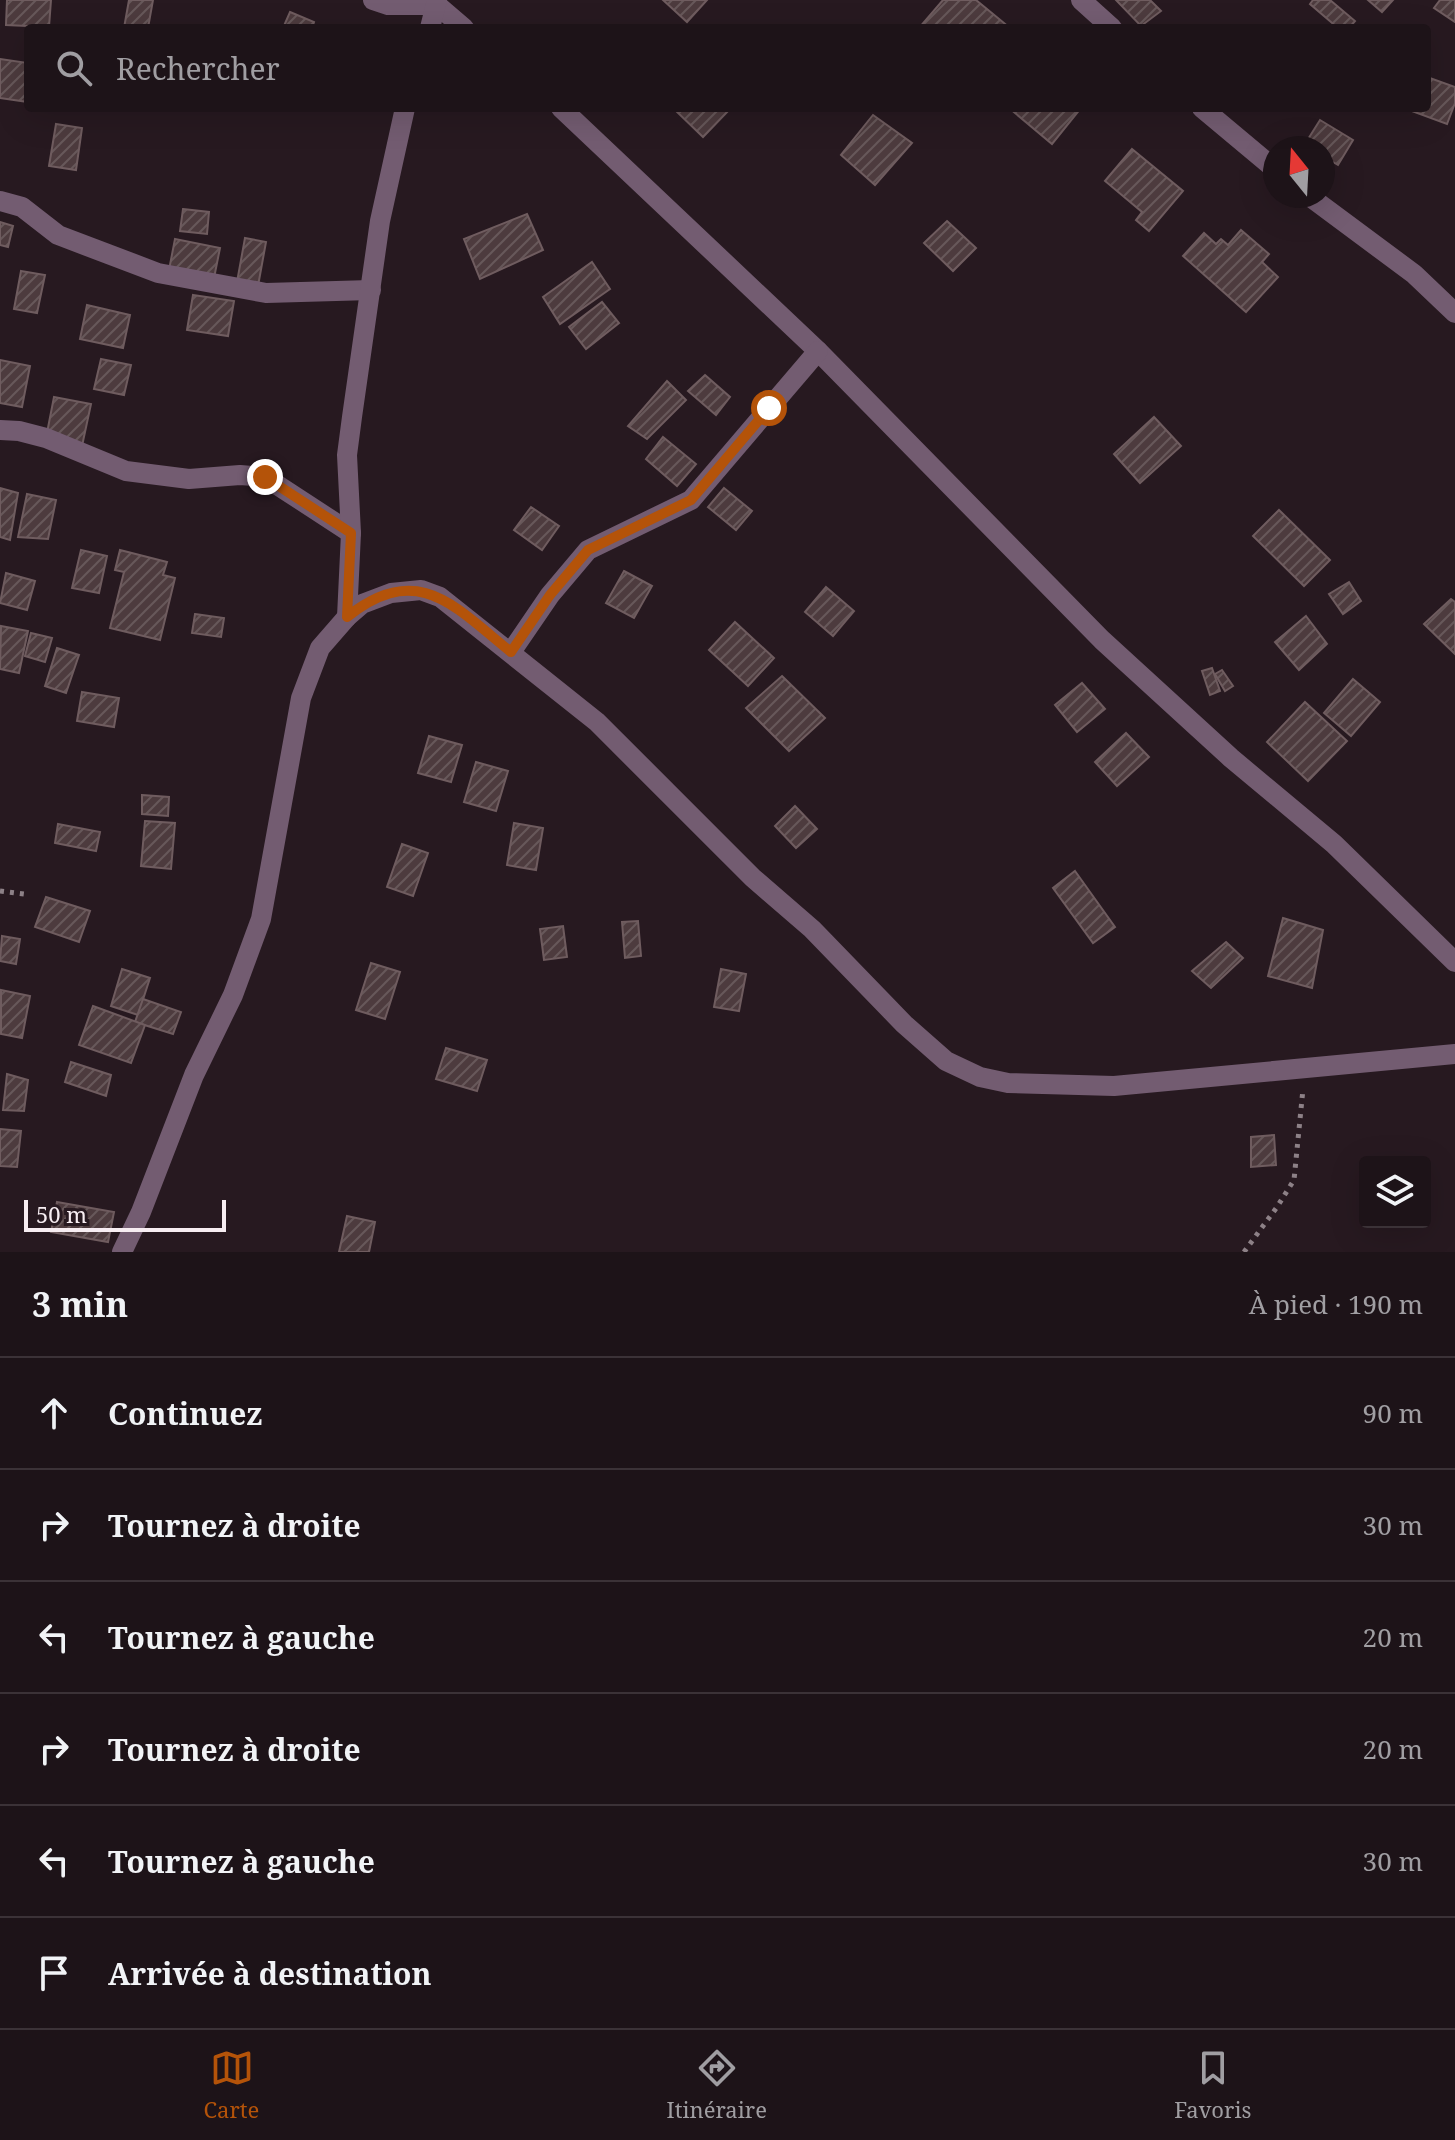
<!DOCTYPE html>
<html lang="fr">
<head>
<meta charset="utf-8">
<style>
  :root { --surface:#1d1318; --page:#2a2025; --text:#f1f3f6; --muted:#a09ea2; --line:#3b3237; --accent:#b45309 }
  body { margin:0; font-family:"Noto Serif",serif; background:var(--page); color:var(--text) }
  .controls { position:absolute; right:24px; bottom:24px; display:grid; overflow:hidden; border-radius:8px; box-shadow:0 8px 32px #0002 }
  .controls button { width:72px; height:72px; display:grid; place-items:center; padding:0; border:0; border-bottom:2px solid var(--line); background:var(--surface); color:var(--text); font:40px sans-serif }
  .compass { position:absolute; left:1263px; top:136px; width:72px; height:72px; border-radius:50%; background:var(--surface); box-shadow:0 8px 32px #0002; rotate:342deg }
  .scale { position:absolute; left:24px; bottom:20px; width:202px; box-sizing:border-box; padding-left:8px; border:4px solid #f7edf2; border-top:0; font-size:22px; line-height:28px; white-space:nowrap; color:#f7edf2; -webkit-text-stroke:6px #271920; paint-order:stroke }
  .stop { position:absolute; width:24px; height:24px; margin:-18px; border:6px solid #b45309; border-radius:50%; background:#fff }
  .stop.end { background:#b45309; border-color:#fff; box-shadow:0 2px 8px #0008 }
  .list { margin:0; padding:0; list-style:none }
  h2 { display:flex; justify-content:space-between; align-items:center; height:104px; margin:0; padding:0 32px; font-size:34px }
  h2 small { font-size:26px; font-weight:400; color:var(--muted) }
  .list li { display:grid; grid-template-columns:52px 1fr auto; gap:24px; align-items:center; box-sizing:border-box; height:112px; padding:0 32px; border-top:2px solid var(--line) }
  .list b { display:block; font-size:30px; white-space:nowrap }
  .list em { font-size:26px; font-style:normal; color:var(--muted) }
  .icon { flex:none; width:44px; height:44px; fill:none; stroke:currentColor; stroke-width:2; stroke-linecap:round; stroke-linejoin:round }
  .map { position:relative; flex:none; width:1455px; height:1252px; overflow:hidden }
  .search { position:absolute; background:var(--surface); box-shadow:0 8px 32px #0002; left:24px; right:24px; top:24px; height:88px; display:flex; align-items:center; gap:20px; box-sizing:border-box; padding:0 28px; border-radius:8px; color:var(--muted); font-size:30px }
  .sheet { height:776px; background:var(--surface) }
  nav { display:flex; justify-content:space-around; align-items:center; box-sizing:border-box; height:112px; border-top:2px solid var(--line); background:var(--surface); font-size:22px; color:var(--muted) }
  nav a { display:grid; justify-items:center; gap:4px }
  nav .on { color:var(--accent) }
  .map>svg:first-child { display:block }
  .building { fill:url(#building-hatch); stroke:#6f5c5f; stroke-width:2 }
  .lines { fill:none; stroke-linecap:round; stroke-linejoin:round }
  .path { stroke:#8d8187; stroke-width:5; stroke-dasharray:4 6; stroke-linecap:butt }
  .minor { stroke:#735c71; stroke-width:20 }
  .route { stroke:#b45309; stroke-width:10 }
</style>
</head>
<body>
<div class="map">
<svg width="1455" height="1252" viewBox="0 0 1455 1252">
  <defs>
    <pattern id="building-hatch" width="6" height="6" patternUnits="userSpaceOnUse" patternTransform="scale(2)"><rect width="6" height="6" fill="#4d3b3e"/><path d="M-1 1l2-2M0 6l6-6M5 7l2-2" fill="none" stroke="#67585a"/></pattern>
  </defs>
  <rect width="100%" height="100%" fill="#271920"/>
  <g class="building">
    <path d="M 7,0 L 51,0 L 49,27 L 6,25 Z"/>
    <path d="M 129,0 L 153,0 L 148,28 L 124,28 Z"/>
    <path d="M 663,0 L 707,0 L 687,22 Z"/>
    <path d="M 943,0 L 976,0 L 1010,28 L 919,28 Z"/>
    <path d="M 1116,0 L 1150,0 L 1161,11 L 1141,26 Z"/>
    <path d="M 1313,0 L 1330,0 L 1355,21 L 1349,28 L 1338,28 L 1310,4 Z"/>
    <path d="M 1368,0 L 1393,0 L 1382,12 Z"/>
    <path d="M 1440,0 L 1455,0 L 1455,22 L 1434,8 Z"/>
    <path d="M 290,12 L 314,22 L 312,28 L 283,28 Z"/>
    <path d="M 0,59 L 28,63 L 28,102 L 0,98 Z"/>
    <path d="M 1427,77 L 1455,87 L 1455,103 L 1447,124 L 1409,110 L 1410,108 L 1427,108 Z"/>
    <path d="M 673,108 L 729,108 L 730,109 L 703,137 Z"/>
    <path d="M 1009,108 L 1081,108 L 1052,144 Z"/>
    <path d="M 873,115 L 912,143 L 875,185 L 841,155 Z"/>
    <path d="M 1320,120 L 1353,140 L 1338,165 L 1323,156 L 1323,148 L 1311,148 L 1305,144 Z"/>
    <path d="M 56,124 L 82,128 L 76,170 L 49,166 Z"/>
    <path d="M 1132,149 L 1183,191 L 1149,231 L 1136,220 L 1142,212 L 1105,181 Z"/>
    <path d="M 183,209 L 209,212 L 207,234 L 180,231 Z"/>
    <path d="M 527,214 L 543,250 L 480,279 L 464,239 Z"/>
    <path d="M 947,221 L 976,248 L 953,271 L 924,243 Z"/>
    <path d="M 0,222 L 13,226 L 8,247 L 0,245 Z"/>
    <path d="M 1241,230 L 1269,254 L 1262,262 L 1278,277 L 1246,312 L 1183,256 L 1204,233 L 1216,244 L 1221,239 L 1228,245 Z"/>
    <path d="M 245,238 L 266,242 L 258,286 L 237,282 Z"/>
    <path d="M 175,239 L 220,248 L 214,278 L 169,270 Z"/>
    <path d="M 592,262 L 610,289 L 560,324 L 543,297 Z"/>
    <path d="M 21,271 L 45,275 L 37,313 L 14,309 Z"/>
    <path d="M 193,295 L 234,301 L 228,336 L 187,330 Z"/>
    <path d="M 602,302 L 619,323 L 586,349 L 569,327 Z"/>
    <path d="M 87,305 L 130,315 L 123,348 L 80,339 Z"/>
    <path d="M 101,359 L 131,365 L 124,395 L 94,389 Z"/>
    <path d="M 0,360 L 30,366 L 22,407 L 0,403 Z"/>
    <path d="M 705,375 L 730,397 L 716,415 L 688,391 Z"/>
    <path d="M 667,381 L 686,400 L 647,439 L 628,426 Z"/>
    <path d="M 54,397 L 91,404 L 82,446 L 46,438 Z"/>
    <path d="M 1154,417 L 1181,446 L 1140,483 L 1114,454 Z"/>
    <path d="M 663,437 L 696,464 L 677,486 L 646,459 Z"/>
    <path d="M 0,488 L 18,493 L 10,540 L 0,537 Z"/>
    <path d="M 724,488 L 752,511 L 736,530 L 708,507 Z"/>
    <path d="M 27,494 L 56,500 L 48,539 L 18,537 Z"/>
    <path d="M 531,507 L 559,526 L 542,550 L 514,530 Z"/>
    <path d="M 1279,510 L 1330,560 L 1304,586 L 1253,536 Z"/>
    <path d="M 81,550 L 107,556 L 99,593 L 72,588 Z"/>
    <path d="M 120,550 L 167,562 L 163,575 L 175,578 L 160,640 L 110,628 L 124,572 L 115,570 Z"/>
    <path d="M 624,571 L 652,586 L 634,618 L 606,603 Z"/>
    <path d="M 6,573 L 35,581 L 27,610 L 0,603 Z"/>
    <path d="M 1349,582 L 1361,601 L 1343,614 L 1329,594 Z"/>
    <path d="M 826,587 L 854,611 L 833,636 L 805,612 Z"/>
    <path d="M 1451,599 L 1455,602 L 1455,654 L 1424,624 Z"/>
    <path d="M 195,614 L 224,618 L 221,637 L 192,633 Z"/>
    <path d="M 1306,616 L 1327,644 L 1299,670 L 1275,642 Z"/>
    <path d="M 735,622 L 774,658 L 748,686 L 709,650 Z"/>
    <path d="M 1,626 L 28,631 L 19,673 L 0,669 Z"/>
    <path d="M 31,633 L 52,638 L 45,662 L 25,656 Z"/>
    <path d="M 57,648 L 79,655 L 66,693 L 45,686 Z"/>
    <path d="M 1212,668 L 1220,691 L 1210,695 L 1202,671 Z"/>
    <path d="M 1222,670 L 1233,686 L 1225,691 L 1215,674 Z"/>
    <path d="M 782,676 L 825,718 L 789,751 L 746,708 Z"/>
    <path d="M 1353,679 L 1380,702 L 1351,736 L 1324,713 Z"/>
    <path d="M 1082,683 L 1105,709 L 1077,732 L 1055,705 Z"/>
    <path d="M 82,692 L 119,698 L 114,727 L 77,721 Z"/>
    <path d="M 1305,702 L 1347,741 L 1308,781 L 1267,742 Z"/>
    <path d="M 1126,733 L 1149,757 L 1117,786 L 1095,762 Z"/>
    <path d="M 429,736 L 462,745 L 451,782 L 418,773 Z"/>
    <path d="M 476,762 L 508,771 L 496,811 L 464,802 Z"/>
    <path d="M 142,795 L 169,797 L 168,816 L 142,814 Z"/>
    <path d="M 795,806 L 817,829 L 796,848 L 775,826 Z"/>
    <path d="M 145,821 L 175,823 L 171,869 L 141,866 Z"/>
    <path d="M 514,823 L 543,828 L 536,870 L 507,865 Z"/>
    <path d="M 58,824 L 100,832 L 96,851 L 55,843 Z"/>
    <path d="M 402,844 L 428,853 L 413,896 L 387,887 Z"/>
    <path d="M 1075,871 L 1115,927 L 1093,943 L 1053,888 Z"/>
    <path d="M 46,897 L 90,911 L 79,942 L 35,927 Z"/>
    <path d="M 1283,918 L 1323,930 L 1312,988 L 1268,976 Z"/>
    <path d="M 638,921 L 641,956 L 625,958 L 622,922 Z"/>
    <path d="M 563,926 L 567,957 L 544,960 L 540,929 Z"/>
    <path d="M 2,936 L 20,939 L 16,964 L 0,961 Z"/>
    <path d="M 1226,942 L 1243,958 L 1211,988 L 1192,971 Z"/>
    <path d="M 371,963 L 400,972 L 385,1019 L 356,1010 Z"/>
    <path d="M 122,969 L 150,978 L 138,1015 L 111,1006 Z"/>
    <path d="M 721,969 L 746,974 L 739,1011 L 714,1007 Z"/>
    <path d="M 1,990 L 30,996 L 22,1038 L 1,1034 Z"/>
    <path d="M 143,999 L 181,1012 L 173,1034 L 135,1022 Z"/>
    <path d="M 93,1006 L 145,1025 L 131,1063 L 79,1045 Z"/>
    <path d="M 446,1048 L 487,1060 L 477,1091 L 436,1079 Z"/>
    <path d="M 71,1062 L 111,1075 L 106,1096 L 65,1082 Z"/>
    <path d="M 7,1074 L 28,1080 L 24,1111 L 3,1110 Z"/>
    <path d="M 0,1129 L 21,1131 L 17,1167 L 0,1166 Z"/>
    <path d="M 1274,1135 L 1276,1165 L 1251,1167 L 1251,1137 Z"/>
    <path d="M 57,1202 L 114,1212 L 108,1242 L 51,1232 Z"/>
    <path d="M 347,1216 L 375,1222 L 369,1252 L 339,1252 Z"/>
  </g>
  <g class="lines">
    <g class="path">
      <path d="M 0,891 L 24,894"/>
      <path d="M 1244,1252 L 1277,1207 L 1294,1180 L 1303,1089"/>
    </g>
    <g class="minor">
      <path d="M 373,0 L 388,5 L 437,5 L 464,28"/>
      <path d="M 1081,0 L 1112,28"/>
      <path d="M 430,28 L 437,0"/>
      <path d="M 561,108 L 818,351 L 1102,640 L 1231,758 L 1334,844 L 1455,962"/>
      <path d="M 1202,108 L 1275,169"/>
      <path d="M 1309,196 L 1414,274 L 1455,313"/>
      <path d="M 0,201 L 22,207 L 58,235 L 158,273 L 266,293 L 371,290"/>
      <path d="M 0,430 L 19,431 L 46,438 L 126,471 L 189,479 L 240,475 L 265,477 L 351,533"/>
      <path d="M 347,617 L 351,533 L 347,455 L 352,417 L 380,221 L 405,108"/>
      <path d="M 511,652 L 550,595 L 588,550 L 691,500 L 818,351"/>
      <path d="M 122,1252 L 141,1212 L 194,1075 L 233,995 L 261,919 L 301,698 L 320,648 L 347,617 L 362,604 L 391,593 L 421,590 L 440,597 L 597,722 L 753,878 L 812,929 L 904,1024 L 946,1061 L 980,1077 L 1008,1083 L 1114,1086 L 1455,1054"/>
    </g>
  </g>
  <g class="lines">
    <path class="route" d="M 265,477 L 351,533 L 347,617 C 418,560 455,607 511,652 L 550,595 L 588,550 L 691,500 L 769,408"/>
  </g>
</svg>
<div class="controls">
<button><svg class="icon" aria-label="layers" viewBox="0 0 24 24"><path d="M12 4l9 5-9 5-9-5zM3 14l9 5 9-5"/></svg></button>
</div>
<svg class="compass" viewBox="-18 -18 36 36"><path d="M0-13l5 13h-10z" fill="#e53935"/><path d="M0 13l5-13h-10z" fill="#a09ea2"/></svg>
<div class="scale">50 m</div>
<div class="stop" style="left:769px;top:408px"></div>
<div class="stop end" style="left:265px;top:477px"></div>
<div class="search"><svg class="icon" aria-label="search" viewBox="0 0 24 24"><circle cx="10" cy="10" r="6"/><path d="M15 15l6 6"/></svg>Rechercher</div>
</div>
<section class="sheet">
<h2>3 min<small>À pied · 190 m</small></h2>
<ul class="list">
<li><svg class="icon" aria-label="ahead" viewBox="0 0 24 24"><path d="M12 20V5M6 11l6-6 6 6"/></svg><div><b>Continuez</b></div><em>90 m</em></li>
<li><svg class="icon" aria-label="right" viewBox="0 0 24 24"><path d="M7 20v-9h11M14 6l5 5-5 5"/></svg><div><b>Tournez à droite</b></div><em>30 m</em></li>
<li><svg class="icon" aria-label="left" viewBox="0 0 24 24"><path d="M17 20v-9H6M10 6l-5 5 5 5"/></svg><div><b>Tournez à gauche</b></div><em>20 m</em></li>
<li><svg class="icon" aria-label="right" viewBox="0 0 24 24"><path d="M7 20v-9h11M14 6l5 5-5 5"/></svg><div><b>Tournez à droite</b></div><em>20 m</em></li>
<li><svg class="icon" aria-label="left" viewBox="0 0 24 24"><path d="M17 20v-9H6M10 6l-5 5 5 5"/></svg><div><b>Tournez à gauche</b></div><em>30 m</em></li>
<li><svg class="icon" aria-label="arrive" viewBox="0 0 24 24"><path d="M6 21V4h12l-3 4 3 4H6"/></svg><div><b>Arrivée à destination</b></div></li>
</ul>
</section>
<nav>
<a class="on"><svg class="icon" aria-label="map" viewBox="0 0 24 24"><path d="M3 6l6-2 6 2 6-2v14l-6 2-6-2-6 2zM9 4v14M15 6v14"/></svg>Carte</a>
<a><svg class="icon" aria-label="directions" viewBox="0 0 24 24"><path d="M12 3l9 9-9 9-9-9zM9 14v-3h6M13 9l2 2-2 2"/></svg>Itinéraire</a>
<a><svg class="icon" aria-label="saved" viewBox="0 0 24 24"><path d="M7 4h10v16l-5-4-5 4z"/></svg>Favoris</a>
</nav>
</body>
</html>
